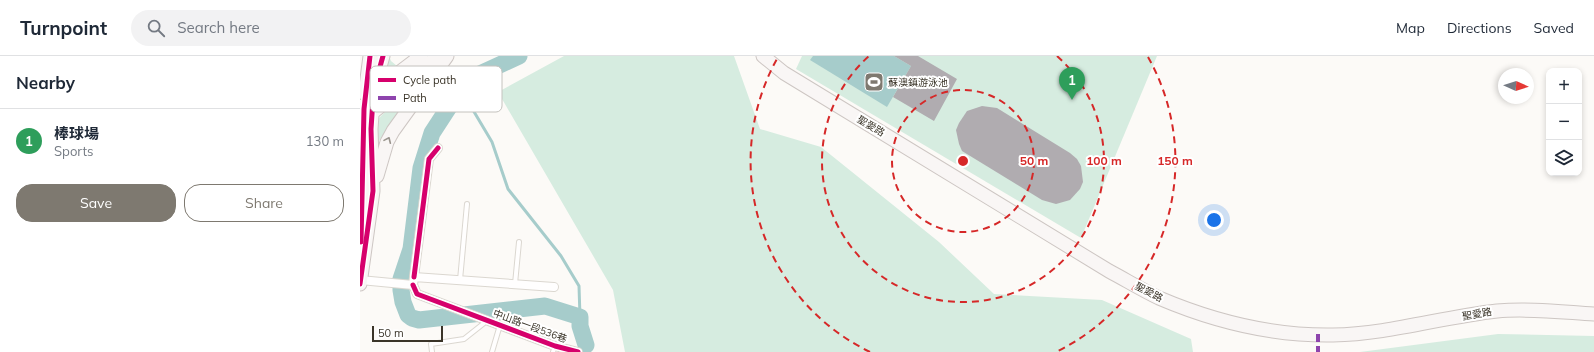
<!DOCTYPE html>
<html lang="en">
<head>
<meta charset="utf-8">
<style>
  :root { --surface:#fff; --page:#f2f2f3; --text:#1f2937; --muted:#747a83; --line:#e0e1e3; --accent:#7e7970 }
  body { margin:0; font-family:Mulish,"Noto Sans TC",sans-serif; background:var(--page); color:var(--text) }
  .controls { position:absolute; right:12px; top:12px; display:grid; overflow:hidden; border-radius:8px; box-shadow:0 2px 6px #0003 }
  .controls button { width:36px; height:36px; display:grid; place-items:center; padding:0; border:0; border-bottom:1px solid var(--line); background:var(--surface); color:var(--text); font:20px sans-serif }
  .compass { position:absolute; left:1138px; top:12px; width:36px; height:36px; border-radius:50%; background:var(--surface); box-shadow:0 2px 6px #0003; rotate:93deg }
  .scale { position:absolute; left:12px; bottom:10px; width:71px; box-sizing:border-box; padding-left:4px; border:2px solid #3a3428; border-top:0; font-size:11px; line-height:14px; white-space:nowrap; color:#3a3428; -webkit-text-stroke:3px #fff; paint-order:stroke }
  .you { position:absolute; left:854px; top:164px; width:14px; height:14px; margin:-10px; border:3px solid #fff; border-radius:50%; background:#1a73e8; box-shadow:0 0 0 6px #1a73e833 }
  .badge { display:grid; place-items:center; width:26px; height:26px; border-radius:50%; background:var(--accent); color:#fff; font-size:13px; font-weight:700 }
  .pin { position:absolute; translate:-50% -33px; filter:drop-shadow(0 1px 2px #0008) }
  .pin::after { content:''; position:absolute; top:21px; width:14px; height:12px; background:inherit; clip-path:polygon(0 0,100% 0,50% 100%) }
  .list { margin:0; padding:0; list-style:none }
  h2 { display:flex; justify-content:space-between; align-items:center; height:52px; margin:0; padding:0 16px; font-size:17px }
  h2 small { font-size:13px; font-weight:400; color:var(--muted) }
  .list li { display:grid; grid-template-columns:26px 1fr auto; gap:12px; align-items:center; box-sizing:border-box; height:64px; padding:0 16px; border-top:1px solid var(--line) }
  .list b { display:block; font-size:15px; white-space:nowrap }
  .list p { margin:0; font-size:13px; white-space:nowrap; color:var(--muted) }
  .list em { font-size:13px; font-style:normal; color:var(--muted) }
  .actions { display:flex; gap:8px; padding:12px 16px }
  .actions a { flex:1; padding:9px 0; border:1px solid var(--accent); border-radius:16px; text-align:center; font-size:14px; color:var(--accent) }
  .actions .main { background:var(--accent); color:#fff }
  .icon { flex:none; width:22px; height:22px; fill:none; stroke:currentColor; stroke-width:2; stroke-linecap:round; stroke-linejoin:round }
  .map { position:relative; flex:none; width:1234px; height:296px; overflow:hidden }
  header { display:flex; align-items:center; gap:24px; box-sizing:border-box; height:56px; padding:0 20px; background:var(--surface); border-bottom:1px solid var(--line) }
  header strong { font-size:19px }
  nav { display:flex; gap:22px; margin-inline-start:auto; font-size:14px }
  .search { width:280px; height:36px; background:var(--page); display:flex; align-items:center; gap:10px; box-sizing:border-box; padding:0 14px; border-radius:22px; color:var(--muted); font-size:15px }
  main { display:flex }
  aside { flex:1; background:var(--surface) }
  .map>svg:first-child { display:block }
  .green { fill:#d6ece0 }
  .water { fill:#a6cccb }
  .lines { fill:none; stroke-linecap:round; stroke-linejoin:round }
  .stream { stroke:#a6cccb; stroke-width:3 }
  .river { stroke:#a6cccb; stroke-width:17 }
  .building { fill:#b0acb0 }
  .lane-casing { stroke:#dbd7d0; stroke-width:6 }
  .street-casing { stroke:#dbd7d0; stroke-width:10 }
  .primary-casing { stroke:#cdc6c3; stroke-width:15 }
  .lane { stroke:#fffefe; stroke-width:4 }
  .street { stroke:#fffefe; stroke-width:8 }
  .primary { stroke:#f9f6f5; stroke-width:13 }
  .quiet { stroke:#8e44ad; stroke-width:4; stroke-dasharray:8 4; stroke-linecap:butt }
  .cycleway-casing { stroke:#fff; stroke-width:8 }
  .cycleway { stroke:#d6006c; stroke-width:5 }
  .oneway { stroke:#9a958e }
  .ring { fill:none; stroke:#d62828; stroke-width:2; stroke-dasharray:7 5 }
  .labels { text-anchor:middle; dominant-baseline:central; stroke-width:4; stroke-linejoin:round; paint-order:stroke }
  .poi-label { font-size:10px; fill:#3a3428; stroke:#fff; text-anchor:start }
  .street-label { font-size:10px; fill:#3a3428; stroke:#fff }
  .key { fill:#fff; stroke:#c4c2be; stroke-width:1 }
  .key-label { font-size:11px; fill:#3a3428 }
  .centre { fill:#d62828; stroke:#fff; stroke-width:2 }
  .ring-label { font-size:12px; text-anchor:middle; font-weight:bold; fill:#d62828; stroke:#fff; stroke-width:4; stroke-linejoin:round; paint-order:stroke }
</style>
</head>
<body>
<header>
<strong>Turnpoint</strong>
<div class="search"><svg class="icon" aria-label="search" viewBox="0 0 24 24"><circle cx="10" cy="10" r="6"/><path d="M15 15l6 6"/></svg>Search here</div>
<nav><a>Map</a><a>Directions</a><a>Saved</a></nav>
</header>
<main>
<aside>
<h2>Nearby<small></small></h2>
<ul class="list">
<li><span class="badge" style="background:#2e9e5b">1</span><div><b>棒球場</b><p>Sports</p></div><em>130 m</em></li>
</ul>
<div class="actions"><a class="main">Save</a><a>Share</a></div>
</aside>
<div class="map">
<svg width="1234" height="296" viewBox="0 0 1234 296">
  <rect width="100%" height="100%" fill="#fcfaf7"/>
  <g class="green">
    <path d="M 29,0 L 31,5 L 37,10 L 17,29 Z"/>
    <path d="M 204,0 L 374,0 L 400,73 L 461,91 L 579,186 L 634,238 L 742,244 L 831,283 L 833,296 L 265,296 L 253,234 L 138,36 Z"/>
    <path d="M 442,0 L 797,0 L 721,182 L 436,13 Z"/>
    <path d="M 52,34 L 15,91 L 17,64 L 27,54 Z"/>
    <path d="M 1138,278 L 1234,280 L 1234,296 L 1000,296 Z"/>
  </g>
  <path class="water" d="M 453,0 L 534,0 L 551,10 L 527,51 L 450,4 Z"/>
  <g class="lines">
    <path class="stream" d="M 117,19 L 113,28 L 110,49 L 132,86 L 148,133 L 201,200 L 219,230 L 220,261"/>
    <path class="river" d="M 159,0 L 109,23 L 98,37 L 72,77 L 61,112 L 51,193 L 41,223 L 41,234 L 43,246 L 48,259 L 52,262 L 59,264 L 185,250 L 220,261 L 220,270 L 226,289"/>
  </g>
  <g class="building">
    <path d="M 534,0 L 558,0 L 597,23 L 574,65 L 533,41 L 551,10 Z"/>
    <path d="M 622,50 L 637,52 L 710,97 L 717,103 L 721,110 L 723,126 L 720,133 L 710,144 L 696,148 L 682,144 L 602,95 L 599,88 L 596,74 L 599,67 L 607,55 Z"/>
  </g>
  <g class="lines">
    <defs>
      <g id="lane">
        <path d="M 100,224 L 107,148"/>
        <path d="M 155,228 L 159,186"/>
        <path d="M 72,296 L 71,288 L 104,283 L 128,264"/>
        <path d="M 132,296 L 140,269"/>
        <path d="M 193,296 L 195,290"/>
      </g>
      <g id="street">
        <path d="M 54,221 L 69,103 L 78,92"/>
        <path d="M 0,224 L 53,229"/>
        <path d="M 53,229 L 57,238 L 195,290 L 218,296"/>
        <path d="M 53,229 L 54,221 L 194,231"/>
      </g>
      <g id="primary">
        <path d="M 403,0 L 424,17 L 749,215 C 766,224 782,234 799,242 C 853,265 914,280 973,279 C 1029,278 1082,261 1137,255 C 1169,252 1202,256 1234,258"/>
        <path d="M 5,38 L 10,0"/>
        <path d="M 12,44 L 40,16 L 61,0"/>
        <path d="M 0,69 L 12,57 L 42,33 L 77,0"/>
        <path d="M 17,120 L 27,86 L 33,75 L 87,0"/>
        <path d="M 1,174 L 4,80"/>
        <path d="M 0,228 L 13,135 L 11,73 L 13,43 L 16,25 L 23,0"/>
      </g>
    </defs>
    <use href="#lane" class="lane-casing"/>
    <use href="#street" class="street-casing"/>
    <use href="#primary" class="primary-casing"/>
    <use href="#lane" class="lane"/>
    <use href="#street" class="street"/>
    <use href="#primary" class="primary"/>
    <path class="quiet" d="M 958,278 L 958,296"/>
    <defs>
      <g id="cycleway">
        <path d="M 1,186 L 4,53 L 10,0"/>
        <path d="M 54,221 L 69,103 L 78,92"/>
        <path d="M 0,228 L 13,135 L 11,73 L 13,43 L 16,25 L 23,0"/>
        <path d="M 53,229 L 57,238 L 195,290 L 218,296"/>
      </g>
    </defs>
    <use href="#cycleway" class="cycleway-casing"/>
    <use href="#cycleway" class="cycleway"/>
  </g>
  <defs><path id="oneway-chevron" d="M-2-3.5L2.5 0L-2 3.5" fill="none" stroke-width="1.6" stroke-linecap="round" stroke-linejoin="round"/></defs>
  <use class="oneway" href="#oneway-chevron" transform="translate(28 84) rotate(-66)"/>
  <g class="ring">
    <circle cx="603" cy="105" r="71"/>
    <path d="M697 0A141 141 0 1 1 509 0"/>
    <path d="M510 296A212 212 0 0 1 418 1M788 1A212 212 0 0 1 696 296"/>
  </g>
  <defs>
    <symbol id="stadium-square" viewBox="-11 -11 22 22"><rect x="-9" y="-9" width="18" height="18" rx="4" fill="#7e7970" stroke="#fff"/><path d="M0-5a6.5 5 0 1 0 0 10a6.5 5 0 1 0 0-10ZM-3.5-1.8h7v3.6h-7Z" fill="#fff"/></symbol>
  </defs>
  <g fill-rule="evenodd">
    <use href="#stadium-square" x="503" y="15" width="22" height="22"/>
  </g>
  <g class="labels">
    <g class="poi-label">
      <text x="528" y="26">蘇澳鎮游泳池</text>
    </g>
    <g class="street-label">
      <text transform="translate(511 70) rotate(31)">聖愛路</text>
      <text transform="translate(789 236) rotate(27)">聖愛路</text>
      <text transform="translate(1117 258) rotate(-10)">聖愛路</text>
      <text transform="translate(170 270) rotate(20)">中山路一段536巷</text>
    </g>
  </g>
  <rect x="10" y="10" width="132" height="46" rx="6" class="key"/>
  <rect x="18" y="22" width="18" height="4" fill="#d6006c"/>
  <rect x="18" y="40" width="18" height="4" fill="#8e44ad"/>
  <g class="key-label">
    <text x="43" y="28">Cycle path</text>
    <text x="43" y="46">Path</text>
  </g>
  <circle cx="603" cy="105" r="6" class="centre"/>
  <g class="ring-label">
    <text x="674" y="109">50 m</text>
    <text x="744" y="109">100 m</text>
    <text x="815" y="109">150 m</text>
  </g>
</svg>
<div class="controls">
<button>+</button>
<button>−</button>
<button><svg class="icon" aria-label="layers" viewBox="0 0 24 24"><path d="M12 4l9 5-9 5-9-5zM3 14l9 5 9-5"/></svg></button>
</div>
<svg class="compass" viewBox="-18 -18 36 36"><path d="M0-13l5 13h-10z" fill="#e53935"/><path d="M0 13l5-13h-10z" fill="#747a83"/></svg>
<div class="scale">50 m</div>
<div class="you"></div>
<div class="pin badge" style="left:712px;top:44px;background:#2e9e5b">1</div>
</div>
</main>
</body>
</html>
